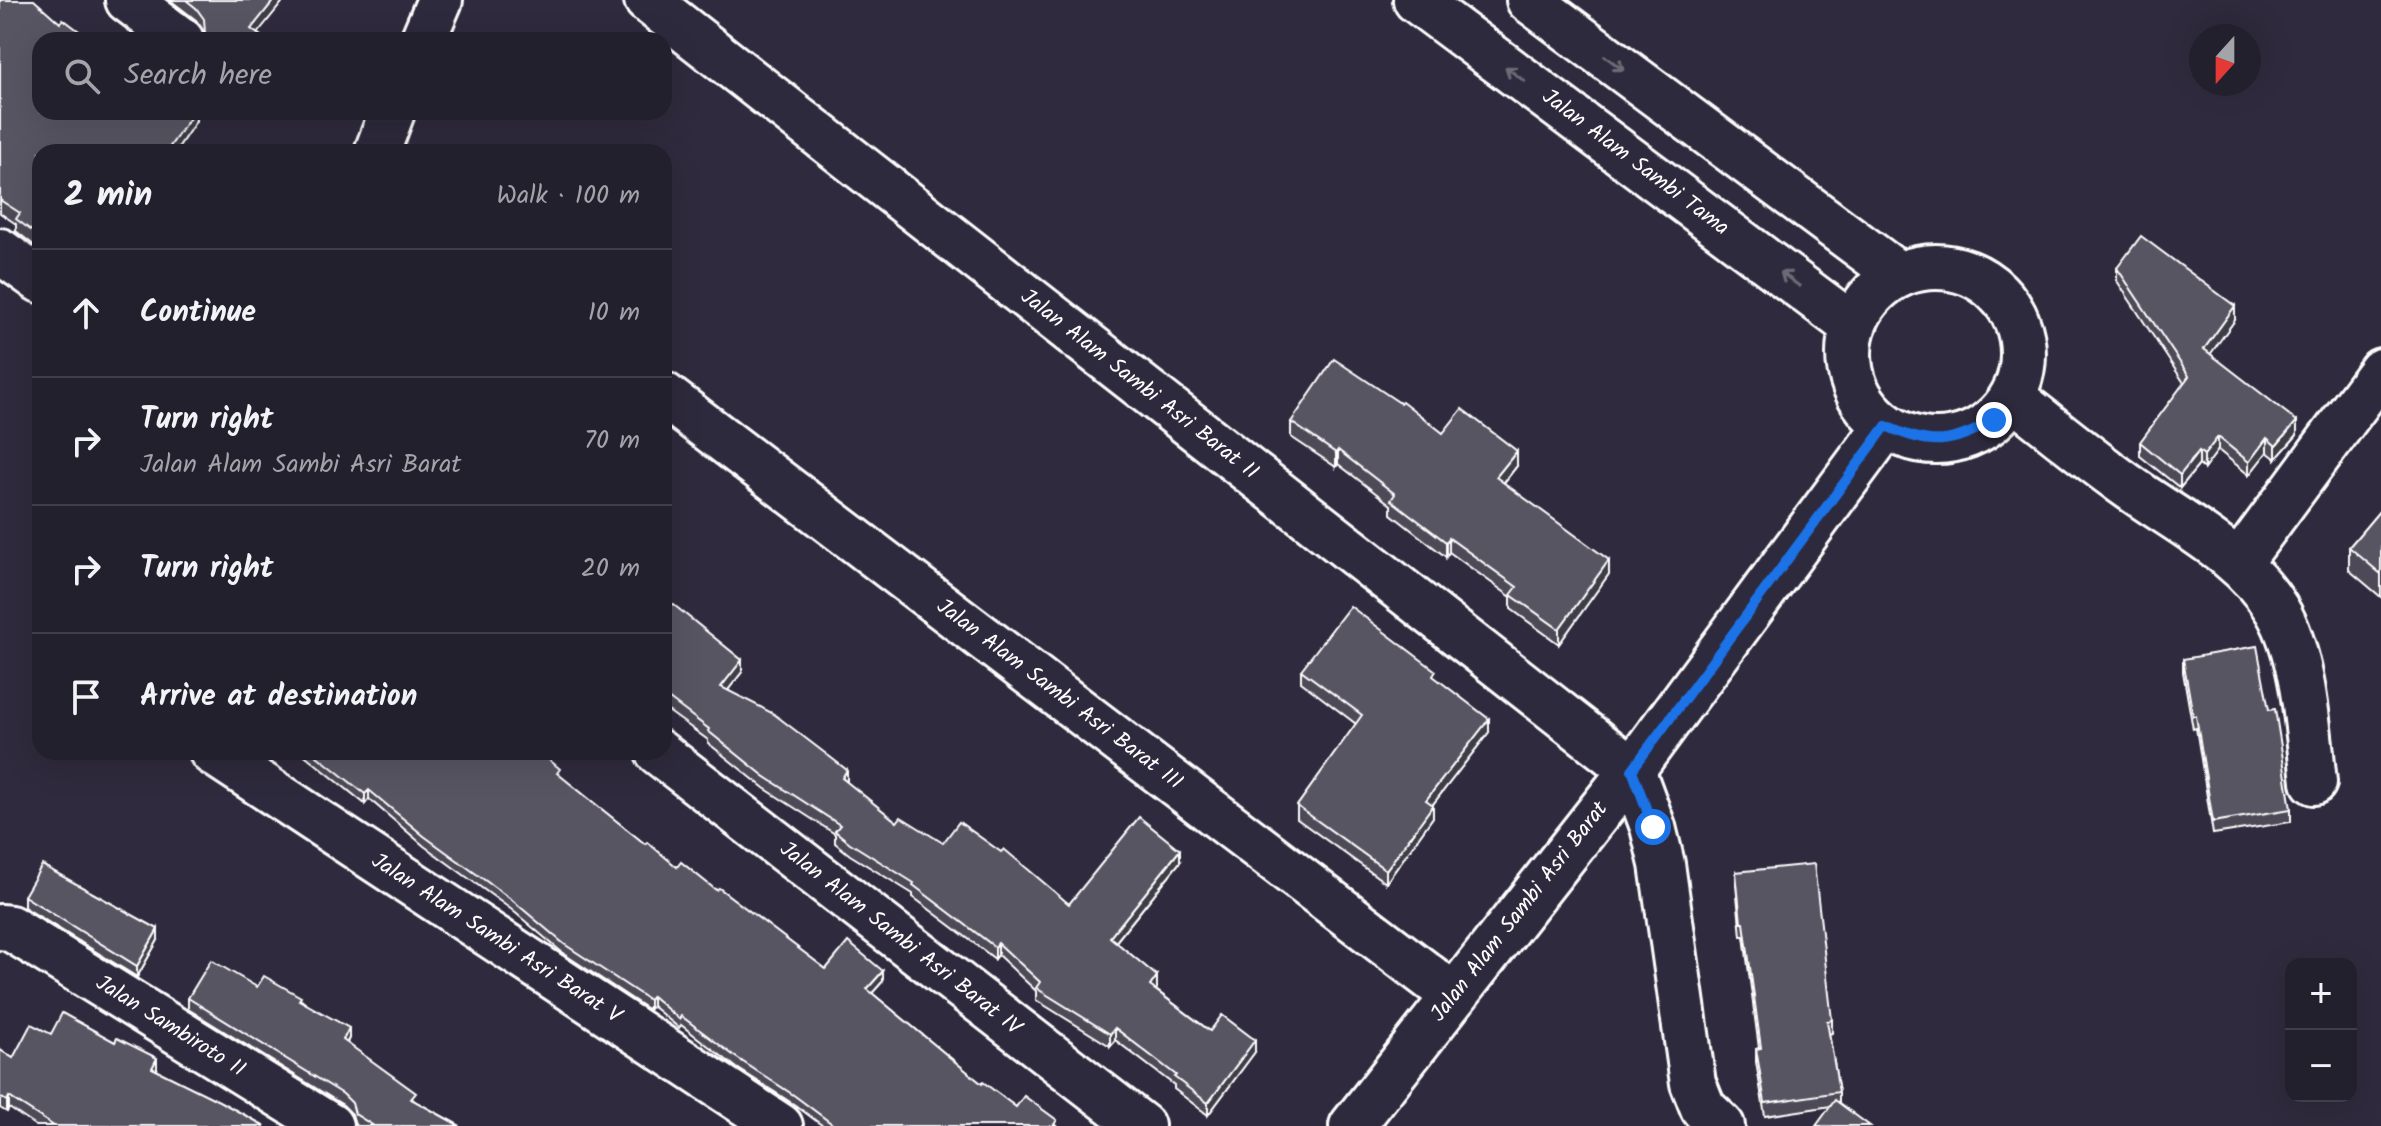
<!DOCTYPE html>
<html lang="en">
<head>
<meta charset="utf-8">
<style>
  :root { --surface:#23202e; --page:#2b2836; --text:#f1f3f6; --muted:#a3a3aa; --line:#403e4a }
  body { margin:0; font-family:Kalam,sans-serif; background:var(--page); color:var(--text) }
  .controls { position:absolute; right:24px; bottom:24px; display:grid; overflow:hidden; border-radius:16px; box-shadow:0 8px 32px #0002 }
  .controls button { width:72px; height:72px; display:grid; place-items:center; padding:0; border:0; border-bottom:2px solid var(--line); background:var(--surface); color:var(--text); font:40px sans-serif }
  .compass { position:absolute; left:2189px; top:24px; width:72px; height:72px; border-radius:50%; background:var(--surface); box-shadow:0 8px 32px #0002; rotate:201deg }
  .stop { position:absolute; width:24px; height:24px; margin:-18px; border:6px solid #1a73e8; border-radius:50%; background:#fff }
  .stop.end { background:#1a73e8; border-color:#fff; box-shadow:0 2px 8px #0008 }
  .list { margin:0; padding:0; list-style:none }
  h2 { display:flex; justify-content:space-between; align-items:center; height:104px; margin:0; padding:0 32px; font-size:34px }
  h2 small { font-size:26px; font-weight:400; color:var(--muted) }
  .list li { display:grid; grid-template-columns:52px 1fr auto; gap:24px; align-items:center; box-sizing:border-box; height:128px; padding:0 32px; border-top:2px solid var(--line) }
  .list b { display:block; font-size:30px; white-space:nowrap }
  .list p { margin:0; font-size:26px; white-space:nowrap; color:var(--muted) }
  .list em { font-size:26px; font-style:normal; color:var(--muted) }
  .icon { flex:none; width:44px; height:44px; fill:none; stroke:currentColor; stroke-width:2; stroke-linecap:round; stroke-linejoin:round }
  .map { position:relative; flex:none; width:2381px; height:1126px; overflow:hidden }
  .search { position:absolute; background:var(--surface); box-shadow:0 8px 32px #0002; left:32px; top:32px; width:640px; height:88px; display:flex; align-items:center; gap:20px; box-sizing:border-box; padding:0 28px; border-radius:24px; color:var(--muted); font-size:30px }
  .panel { position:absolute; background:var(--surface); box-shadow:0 8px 32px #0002; left:32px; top:144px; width:640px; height:616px; border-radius:24px }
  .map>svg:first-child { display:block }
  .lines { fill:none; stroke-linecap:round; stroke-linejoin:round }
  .minor-casing { stroke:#fff; stroke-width:50 }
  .minor { stroke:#2f2a3d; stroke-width:44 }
  .wall { fill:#4d4956; stroke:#fff; stroke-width:2 }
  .shaded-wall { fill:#3e3c46; stroke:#fff; stroke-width:2 }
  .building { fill:#595564; stroke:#fff; stroke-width:2 }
  .oneway { stroke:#6d6a77 }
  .route { stroke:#1a73e8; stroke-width:10 }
  .labels { text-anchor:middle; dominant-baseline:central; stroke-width:6; stroke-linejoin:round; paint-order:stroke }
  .street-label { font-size:22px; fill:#fff; stroke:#2f2a3d }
</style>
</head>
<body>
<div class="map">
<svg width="2381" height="1126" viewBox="0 0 2381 1126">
  <rect width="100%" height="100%" fill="#2f2a3d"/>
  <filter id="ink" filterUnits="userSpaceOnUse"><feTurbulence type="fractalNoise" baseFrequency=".0125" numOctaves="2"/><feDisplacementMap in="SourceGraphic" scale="16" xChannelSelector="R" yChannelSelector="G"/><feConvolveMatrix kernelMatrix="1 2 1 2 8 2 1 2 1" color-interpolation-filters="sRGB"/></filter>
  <g filter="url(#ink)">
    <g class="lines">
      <defs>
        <g id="minor">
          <path d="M 128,0 L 181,40"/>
          <path d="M 647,0 L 1632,770 L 1653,827 L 1662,864 L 1693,1083 L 1703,1108 L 1722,1126"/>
          <path d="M 1416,0 L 1853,326"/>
          <path d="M 1529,0 L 1899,275"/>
          <path d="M 423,40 L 440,0"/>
          <path d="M 377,152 L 392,112"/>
          <path d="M 0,251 L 40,280"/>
          <circle cx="1936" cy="354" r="87"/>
          <path d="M 664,395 L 1453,995"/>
          <path d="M 2012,397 C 2047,424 2082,453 2118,479 C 2172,520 2241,550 2277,610 C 2304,655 2308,730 2314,782"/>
          <path d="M 2239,563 L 2381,371"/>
          <path d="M 212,752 L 780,1126"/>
          <path d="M 658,752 L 1142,1126"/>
          <path d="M 0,927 L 10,928 L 330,1126"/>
          <path d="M 1352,1126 L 1632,770 L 1886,426"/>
        </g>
      </defs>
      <use href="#minor" class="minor-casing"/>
      <use href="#minor" class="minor"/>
    </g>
    <g class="wall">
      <path d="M 0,0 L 60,23 L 91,40 L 40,40 L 196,112 L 196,121 L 175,152 L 40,152 L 40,250 L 16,231 L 16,224 L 0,213 Z"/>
      <path d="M 170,0 L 284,0 L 257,33 L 266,40 L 205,40 L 204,31 L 196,20 Z"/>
      <path d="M 2117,268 L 2235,320 L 2210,354 L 2297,435 L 2276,459 L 2267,452 L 2249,475 L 2218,450 L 2204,469 L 2199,465 L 2180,488 L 2140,456 L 2140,442 L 2184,383 L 2117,281 Z"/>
      <path d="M 1291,422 L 1443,433 L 1517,466 L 1504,483 L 1609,574 L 1559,644 L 1511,609 L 1511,597 L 1449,552 L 1446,557 L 1391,514 L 1391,505 L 1338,464 L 1336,467 L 1291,437 Z"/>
      <path d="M 2381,509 L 2381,597 L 2349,570 L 2349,547 Z"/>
      <path d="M 664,597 L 742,672 L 728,690 L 897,822 L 1069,904 L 1180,862 L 1116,942 L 1157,988 L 1156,990 L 1210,1031 L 1255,1052 L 1208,1115 L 1174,1089 L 1174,1085 L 1115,1040 L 1110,1046 L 1036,1000 L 1036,991 L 998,955 L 995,959 L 913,897 L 913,894 L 850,855 L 835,843 L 835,834 L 764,788 L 708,743 L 708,740 L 664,708 Z"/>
      <path d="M 2183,659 L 2269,710 L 2291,809 L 2291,822 L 2213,834 L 2196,728 L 2193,729 L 2183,672 Z"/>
      <path d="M 1301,670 L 1436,679 L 1489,732 L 1433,804 L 1433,817 L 1386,883 L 1297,819 L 1297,806 L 1356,724 L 1301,682 Z"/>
      <path d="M 301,752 L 540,752 L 560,776 L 645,844 L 677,867 L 716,890 L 826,969 L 883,981 L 872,993 L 982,1084 L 1016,1107 L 1057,1126 L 823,1126 L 795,1105 L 737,1068 L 681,1025 L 679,1028 L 652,1006 L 649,1010 L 564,954 L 512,910 L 424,846 L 369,799 L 365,804 Z"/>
      <path d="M 1736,872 L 1832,1020 L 1832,1033 L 1829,1034 L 1839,1092 L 1839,1103 L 1831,1106 L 1765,1116 L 1756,1062 L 1756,1049 L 1759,1048 L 1744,936 L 1741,936 L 1736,885 Z"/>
      <path d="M 24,896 L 158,940 L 137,977 L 24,907 Z"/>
      <path d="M 257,987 L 301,1000 L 349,1038 L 347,1043 L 416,1102 L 460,1126 L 357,1126 L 355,1125 L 352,1114 L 343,1105 L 188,1009 L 188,998 Z"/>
      <path d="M 51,1034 L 157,1069 L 156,1070 L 265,1126 L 36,1126 L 9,1108 L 7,1112 L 0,1108 L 0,1050 L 13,1058 Z"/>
    </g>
    <g class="shaded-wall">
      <path d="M 274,0 L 284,0 L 252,40 L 251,29 Z"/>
      <path d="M 194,112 L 196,112 L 196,121 L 175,152 L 166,152 Z"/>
      <path d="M 2235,306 L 2235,320 L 2204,363 L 2204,349 Z"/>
      <path d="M 2297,421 L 2297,435 L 2276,459 L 2276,446 Z"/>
      <path d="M 2218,437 L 2218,450 L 2204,469 L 2204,455 Z"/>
      <path d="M 2267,438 L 2267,452 L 2249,475 L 2249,462 Z"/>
      <path d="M 1338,450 L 1338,464 L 1336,467 L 1336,453 Z"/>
      <path d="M 1517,451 L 1517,466 L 1496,492 L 1496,477 Z"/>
      <path d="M 2199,451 L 2199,465 L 2180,488 L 2180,475 Z"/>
      <path d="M 1449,538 L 1449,552 L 1446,557 L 1446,542 Z"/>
      <path d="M 1609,560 L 1609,574 L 1559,644 L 1559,629 Z"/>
      <path d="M 742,660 L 742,672 L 721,699 L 721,687 Z"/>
      <path d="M 1489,719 L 1489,732 L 1426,813 L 1426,800 Z"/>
      <path d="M 847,770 L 847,782 L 842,778 Z"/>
      <path d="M 369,790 L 369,799 L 365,804 L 365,794 Z"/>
      <path d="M 1433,805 L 1433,817 L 1386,883 L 1386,870 Z"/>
      <path d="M 1180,850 L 1180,862 L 1110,949 L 1110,937 Z"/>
      <path d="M 158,929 L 158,940 L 137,977 L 137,966 Z"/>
      <path d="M 998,943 L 998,955 L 995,959 L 995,947 Z"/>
      <path d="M 883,971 L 883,981 L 867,999 L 867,989 Z"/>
      <path d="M 1157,976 L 1157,988 L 1150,998 L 1150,986 Z"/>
      <path d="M 652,996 L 652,1006 L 649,1010 L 649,1000 Z"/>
      <path d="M 349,1028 L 349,1038 L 343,1050 L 343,1040 Z"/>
      <path d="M 1115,1028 L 1115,1040 L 1110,1046 L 1110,1034 Z"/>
      <path d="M 1255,1040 L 1255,1052 L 1208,1115 L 1208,1103 Z"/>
      <path d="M 157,1058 L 157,1069 L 152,1079 L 152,1068 Z"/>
      <path d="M 9,1097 L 9,1108 L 7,1112 L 7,1101 Z"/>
    </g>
    <g class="building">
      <path d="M 0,0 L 34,0 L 60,23 L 63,19 L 91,40 L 40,40 L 40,112 L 194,112 L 166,152 L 40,152 L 40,237 L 16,219 L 20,213 L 0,200 Z"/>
      <path d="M 186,0 L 274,0 L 251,29 L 266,40 L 214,40 L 205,33 L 204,19 L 196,8 Z"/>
      <path d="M 2141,236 L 2235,306 L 2204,349 L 2297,421 L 2276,446 L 2267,438 L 2249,462 L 2218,437 L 2204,455 L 2199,451 L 2180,475 L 2140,442 L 2189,376 L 2117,268 Z"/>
      <path d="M 1334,359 L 1400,403 L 1402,401 L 1443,433 L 1462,409 L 1517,451 L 1496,477 L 1609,560 L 1559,629 L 1511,595 L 1517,587 L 1449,538 L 1446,542 L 1391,500 L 1395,494 L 1338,450 L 1336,453 L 1291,422 Z"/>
      <path d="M 2381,509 L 2381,574 L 2349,547 Z"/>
      <path d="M 664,597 L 742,660 L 721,687 L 774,714 L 847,770 L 842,778 L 897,822 L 901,817 L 943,843 L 959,822 L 1001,852 L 1004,849 L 1069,904 L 1139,817 L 1180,850 L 1110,937 L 1157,976 L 1150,986 L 1210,1031 L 1222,1015 L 1255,1040 L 1208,1103 L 1174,1077 L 1176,1075 L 1115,1028 L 1110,1034 L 1036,988 L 1040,982 L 998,943 L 995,947 L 913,885 L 914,883 L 850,843 L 835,831 L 840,825 L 764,776 L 708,731 L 709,729 L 664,695 Z"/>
      <path d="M 1350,606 L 1436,671 L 1433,676 L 1489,719 L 1426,800 L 1433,805 L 1386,870 L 1297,806 L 1362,715 L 1301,670 Z"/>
      <path d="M 2257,646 L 2269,710 L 2275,709 L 2291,809 L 2213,822 L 2196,716 L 2193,716 L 2183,659 Z"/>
      <path d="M 312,752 L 540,752 L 560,769 L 557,773 L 645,844 L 647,842 L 677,867 L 681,862 L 716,890 L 719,888 L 826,969 L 848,942 L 883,971 L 867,989 L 982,1084 L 983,1082 L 1016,1107 L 1024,1096 L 1057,1120 L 1053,1126 L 835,1126 L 795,1096 L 737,1058 L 681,1016 L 679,1019 L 652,996 L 649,1000 L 564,944 L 512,900 L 424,836 L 369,790 L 365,794 Z"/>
      <path d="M 1814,864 L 1832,1020 L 1827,1021 L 1839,1092 L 1765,1103 L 1756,1049 L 1761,1048 L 1744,923 L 1741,923 L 1736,872 Z"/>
      <path d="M 42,865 L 158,929 L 137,966 L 24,896 Z"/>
      <path d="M 211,960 L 257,987 L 264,976 L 301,997 L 299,1000 L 349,1028 L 343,1040 L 416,1093 L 411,1099 L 460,1126 L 374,1126 L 355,1114 L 352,1103 L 343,1094 L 188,998 Z"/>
      <path d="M 62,1013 L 115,1042 L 117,1038 L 157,1058 L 152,1068 L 219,1101 L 265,1126 L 54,1126 L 9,1097 L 7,1101 L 0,1097 L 0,1050 L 13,1058 L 31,1024 L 51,1034 Z"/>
      <path d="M 1835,1100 L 1870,1126 L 1816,1126 Z"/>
    </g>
    <defs><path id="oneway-shaft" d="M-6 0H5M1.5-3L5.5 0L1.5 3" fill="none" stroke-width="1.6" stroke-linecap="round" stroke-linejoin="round" transform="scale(2)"/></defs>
    <g class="oneway">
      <use href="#oneway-shaft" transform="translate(1614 63) rotate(37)"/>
      <use href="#oneway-shaft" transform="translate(1515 74) rotate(-143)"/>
      <use href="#oneway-shaft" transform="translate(1790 279) rotate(-143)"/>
    </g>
  </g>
  <g class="lines" filter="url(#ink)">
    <path class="route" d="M 1653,827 L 1632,770 L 1886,426 C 1931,447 1952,445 1994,420"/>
  </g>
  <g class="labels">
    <g class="street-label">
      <text transform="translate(1635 163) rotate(37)">Jalan Alam Sambi Tama</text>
      <text transform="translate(1139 385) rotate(38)">Jalan Alam Sambi Asri Barat II</text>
      <text transform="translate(1059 695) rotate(37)">Jalan Alam Sambi Asri Barat III</text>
      <text transform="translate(1520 912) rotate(-52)">Jalan Alam Sambi Asri Barat</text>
      <text transform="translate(496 939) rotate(33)">Jalan Alam Sambi Asri Barat V</text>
      <text transform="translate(900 939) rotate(38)">Jalan Alam Sambi Asri Barat IV</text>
      <text transform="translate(170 1027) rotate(32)">Jalan Sambiroto II</text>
    </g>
  </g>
</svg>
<div class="controls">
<button>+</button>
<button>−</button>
</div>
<svg class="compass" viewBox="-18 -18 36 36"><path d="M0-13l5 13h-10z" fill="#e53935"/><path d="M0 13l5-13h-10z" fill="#a3a3aa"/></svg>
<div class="stop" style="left:1653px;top:827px"></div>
<div class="stop end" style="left:1994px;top:420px"></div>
<div class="search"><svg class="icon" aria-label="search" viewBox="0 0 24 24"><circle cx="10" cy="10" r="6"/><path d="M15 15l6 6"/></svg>Search here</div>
<section class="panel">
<h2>2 min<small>Walk · 100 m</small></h2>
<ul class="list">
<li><svg class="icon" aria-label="ahead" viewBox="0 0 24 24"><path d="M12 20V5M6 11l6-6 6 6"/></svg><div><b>Continue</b></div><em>10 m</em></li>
<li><svg class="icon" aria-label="right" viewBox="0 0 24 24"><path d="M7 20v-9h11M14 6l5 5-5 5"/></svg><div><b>Turn right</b><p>Jalan Alam Sambi Asri Barat</p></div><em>70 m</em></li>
<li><svg class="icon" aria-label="right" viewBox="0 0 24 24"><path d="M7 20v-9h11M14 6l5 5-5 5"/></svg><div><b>Turn right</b></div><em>20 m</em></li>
<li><svg class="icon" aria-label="arrive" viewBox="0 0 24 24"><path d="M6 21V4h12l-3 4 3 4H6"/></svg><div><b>Arrive at destination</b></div></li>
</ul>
</section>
</div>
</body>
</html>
